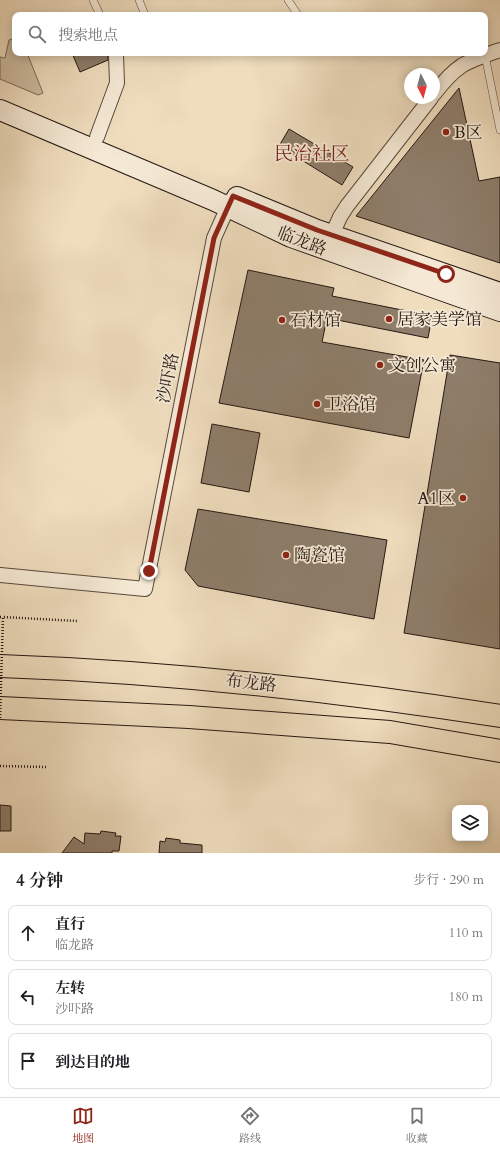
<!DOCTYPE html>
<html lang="zh">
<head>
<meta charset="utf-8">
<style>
  :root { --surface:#fff; --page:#f2f2f2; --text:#202124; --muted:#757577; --line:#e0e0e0; --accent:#8f2418 }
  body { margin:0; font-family:Cardo,"Noto Serif SC",serif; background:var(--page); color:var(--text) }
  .controls { position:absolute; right:12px; bottom:12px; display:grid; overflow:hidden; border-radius:8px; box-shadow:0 2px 10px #0003 }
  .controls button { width:36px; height:36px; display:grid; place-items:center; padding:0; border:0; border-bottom:1px solid var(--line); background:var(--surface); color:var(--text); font:20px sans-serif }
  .compass { position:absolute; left:404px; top:68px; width:36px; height:36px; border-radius:50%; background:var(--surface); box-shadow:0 2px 10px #0003; rotate:174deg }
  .stop { position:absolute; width:12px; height:12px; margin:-9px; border:3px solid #8f2418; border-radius:50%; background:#fff }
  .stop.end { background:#8f2418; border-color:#fff; box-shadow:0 1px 4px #0008 }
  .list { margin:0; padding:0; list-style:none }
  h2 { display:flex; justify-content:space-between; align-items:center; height:52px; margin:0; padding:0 16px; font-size:17px }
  h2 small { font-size:13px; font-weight:400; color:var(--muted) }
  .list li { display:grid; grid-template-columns:26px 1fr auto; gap:12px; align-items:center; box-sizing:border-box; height:56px; margin:0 8px 8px; padding:0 8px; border:1px solid var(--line); border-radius:8px }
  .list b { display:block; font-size:15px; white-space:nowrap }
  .list p { margin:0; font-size:13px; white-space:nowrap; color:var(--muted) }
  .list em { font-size:13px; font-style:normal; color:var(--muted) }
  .icon { flex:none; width:22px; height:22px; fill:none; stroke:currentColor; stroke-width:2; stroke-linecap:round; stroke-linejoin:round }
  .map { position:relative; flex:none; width:500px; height:853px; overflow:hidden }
  .search { position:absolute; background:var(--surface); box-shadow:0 2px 10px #0003; left:12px; right:12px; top:12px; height:44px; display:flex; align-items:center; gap:10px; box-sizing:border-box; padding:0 14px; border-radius:8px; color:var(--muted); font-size:15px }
  .sheet { height:244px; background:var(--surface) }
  nav { display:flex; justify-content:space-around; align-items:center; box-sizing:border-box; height:56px; border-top:1px solid var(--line); background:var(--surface); font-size:11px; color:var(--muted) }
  nav a { display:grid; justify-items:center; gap:2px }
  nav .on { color:var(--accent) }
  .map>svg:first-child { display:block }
  .green { fill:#cdbca1; stroke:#796a5a }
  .building { fill:#8e7e6b; stroke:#251812 }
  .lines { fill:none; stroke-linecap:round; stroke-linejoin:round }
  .service-casing { stroke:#58493d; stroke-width:8 }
  .minor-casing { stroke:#58493d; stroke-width:16 }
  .secondary-casing { stroke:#251812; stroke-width:22 }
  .primary-casing { stroke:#251812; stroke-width:24 }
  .path { stroke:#251812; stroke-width:2.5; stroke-dasharray:1 2; stroke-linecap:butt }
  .service { stroke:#f5e9d5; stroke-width:7 }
  .minor { stroke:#f5e9d5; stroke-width:14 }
  .secondary { stroke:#f5e9d5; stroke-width:20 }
  .primary { stroke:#efddbe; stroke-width:22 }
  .path-bridge { stroke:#251812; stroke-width:2.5; stroke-dasharray:1 2; stroke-linecap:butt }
  .route { stroke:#8f2418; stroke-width:5 }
  .poi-dot { fill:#8f2418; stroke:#f5e9d5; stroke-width:1.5 }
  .labels { text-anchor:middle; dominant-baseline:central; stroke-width:3.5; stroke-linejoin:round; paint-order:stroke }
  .poi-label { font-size:17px; fill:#251812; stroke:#f5e9d5; text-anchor:start }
  .street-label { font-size:17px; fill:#251812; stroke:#f5e9d5 }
  .quarter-label { font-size:19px; fill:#7a1f14; stroke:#f5e9d5 }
</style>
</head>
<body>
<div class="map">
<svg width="500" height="853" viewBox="0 0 500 853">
  <rect width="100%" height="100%" fill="#efddbe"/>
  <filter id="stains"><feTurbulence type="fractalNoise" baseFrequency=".005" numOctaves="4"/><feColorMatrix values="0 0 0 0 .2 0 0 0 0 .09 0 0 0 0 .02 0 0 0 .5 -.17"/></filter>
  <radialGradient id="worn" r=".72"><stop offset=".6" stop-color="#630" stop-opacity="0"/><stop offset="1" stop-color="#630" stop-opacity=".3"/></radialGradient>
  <path class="green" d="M 15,38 L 15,53 L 27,53 L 43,93 L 38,95 L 0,79 L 0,57 L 5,58 L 9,40 Z"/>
  <g class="building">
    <path d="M 72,53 L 108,53 L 108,60 L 80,72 Z"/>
    <path d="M 459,88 L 479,181 L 500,177 L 500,263 L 356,216 Z"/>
    <path d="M 289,129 L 353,167 L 342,185 L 279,146 Z"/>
    <path d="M 248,270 L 334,288 L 332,296 L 432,316 L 428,338 L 327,318 L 322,342 L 424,360 L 409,438 L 219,403 Z"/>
    <path d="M 450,355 L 500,363 L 500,649 L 404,633 Z"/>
    <path d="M 212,424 L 260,433 L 249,492 L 201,483 Z"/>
    <path d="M 198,509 L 387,540 L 374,619 L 198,586 L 185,570 Z"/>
    <path d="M 0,805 L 11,806 L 11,831 L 0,831 Z"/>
    <path d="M 101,831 L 116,833 L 115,836 L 121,836 L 119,851 L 112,851 L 112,853 L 62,853 L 74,837 L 84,844 L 85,833 L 100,834 Z"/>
    <path d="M 166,838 L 180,840 L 180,843 L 202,845 L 202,853 L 159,853 L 160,841 L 165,842 Z"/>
  </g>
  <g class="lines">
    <defs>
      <g id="service">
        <path d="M 93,0 L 100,15"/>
        <path d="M 139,0 L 145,15"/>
        <path d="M 288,0 L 298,15"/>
        <path d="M 485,55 L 500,130"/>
      </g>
      <g id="minor">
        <path d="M 434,94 C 457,64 465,62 500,50"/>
        <path d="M 97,137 L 117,83 L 116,55"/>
        <path d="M 332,235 L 340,217 L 347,206 L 431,98"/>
        <path d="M 0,575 L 145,589 L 214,238 L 231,200"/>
      </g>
      <g id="secondary">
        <path d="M 0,110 L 213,200 L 291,237 L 500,311"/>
        <path d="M 237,197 L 317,230 L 500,293"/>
      </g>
      <g id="primary">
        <path d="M 0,666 C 168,672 334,690 500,716"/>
        <path d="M 0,708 L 189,717 L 390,732 L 500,751"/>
      </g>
    </defs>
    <use href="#service" class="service-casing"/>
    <use href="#minor" class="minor-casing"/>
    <use href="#secondary" class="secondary-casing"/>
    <use href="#primary" class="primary-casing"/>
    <g class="path">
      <path d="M 0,617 L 3,617"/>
      <path d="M 0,766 L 46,767"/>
    </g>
    <use href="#service" class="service"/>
    <use href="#minor" class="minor"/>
    <use href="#secondary" class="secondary"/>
    <use href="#primary" class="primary"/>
    <path class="path-bridge" d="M 0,718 L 3,617 L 77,621"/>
  </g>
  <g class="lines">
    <path class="route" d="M 149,571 L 214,238 L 233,196 L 317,230 L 446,274"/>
  </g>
  <g class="poi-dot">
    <circle cx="446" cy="132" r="4"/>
    <circle cx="389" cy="319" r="4"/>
    <circle cx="282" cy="320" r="4"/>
    <circle cx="380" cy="365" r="4"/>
    <circle cx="317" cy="404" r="4"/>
    <circle cx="463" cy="498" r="4"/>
    <circle cx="286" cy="555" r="4"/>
  </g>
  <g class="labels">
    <g class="poi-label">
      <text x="454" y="132">B区</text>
      <text x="397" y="319">居家美学馆</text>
      <text x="290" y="320">石材馆</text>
      <text x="388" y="365">文创公寓</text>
      <text x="325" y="404">卫浴馆</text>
      <text x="455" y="498" text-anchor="end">A1区</text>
      <text x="294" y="555">陶瓷馆</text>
    </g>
    <g class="street-label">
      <text transform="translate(302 241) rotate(21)">临龙路</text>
      <text transform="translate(168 378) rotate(-79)">沙吓路</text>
      <text transform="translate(251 683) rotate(6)">布龙路</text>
    </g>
    <g class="quarter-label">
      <text x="312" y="154">民治社区</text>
    </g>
  </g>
  <rect width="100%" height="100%" filter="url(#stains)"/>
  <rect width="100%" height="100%" fill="url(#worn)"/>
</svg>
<div class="controls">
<button><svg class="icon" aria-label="layers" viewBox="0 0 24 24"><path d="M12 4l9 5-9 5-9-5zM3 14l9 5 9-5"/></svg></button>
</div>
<svg class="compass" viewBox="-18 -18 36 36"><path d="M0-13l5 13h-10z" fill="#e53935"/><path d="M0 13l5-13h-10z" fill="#757577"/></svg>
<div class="stop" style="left:446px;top:274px"></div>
<div class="stop end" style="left:149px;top:571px"></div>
<div class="search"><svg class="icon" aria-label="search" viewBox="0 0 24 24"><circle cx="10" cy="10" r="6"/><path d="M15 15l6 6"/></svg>搜索地点</div>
</div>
<section class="sheet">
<h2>4 分钟<small>步行 · 290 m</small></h2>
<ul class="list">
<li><svg class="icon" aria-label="ahead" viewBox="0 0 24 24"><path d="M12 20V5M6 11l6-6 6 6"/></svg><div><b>直行</b><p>临龙路</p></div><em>110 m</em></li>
<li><svg class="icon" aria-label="left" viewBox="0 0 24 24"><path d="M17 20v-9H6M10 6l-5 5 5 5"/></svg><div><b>左转</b><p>沙吓路</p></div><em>180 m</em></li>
<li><svg class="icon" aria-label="arrive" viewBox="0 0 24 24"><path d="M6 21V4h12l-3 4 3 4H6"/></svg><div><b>到达目的地</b></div></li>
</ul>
</section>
<nav>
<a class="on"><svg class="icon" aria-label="map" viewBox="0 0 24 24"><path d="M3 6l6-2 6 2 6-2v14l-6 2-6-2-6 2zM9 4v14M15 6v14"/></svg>地图</a>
<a><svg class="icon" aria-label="directions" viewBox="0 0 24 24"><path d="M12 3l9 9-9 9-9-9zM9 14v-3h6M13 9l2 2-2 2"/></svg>路线</a>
<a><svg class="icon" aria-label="saved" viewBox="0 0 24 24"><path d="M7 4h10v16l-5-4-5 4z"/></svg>收藏</a>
</nav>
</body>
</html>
